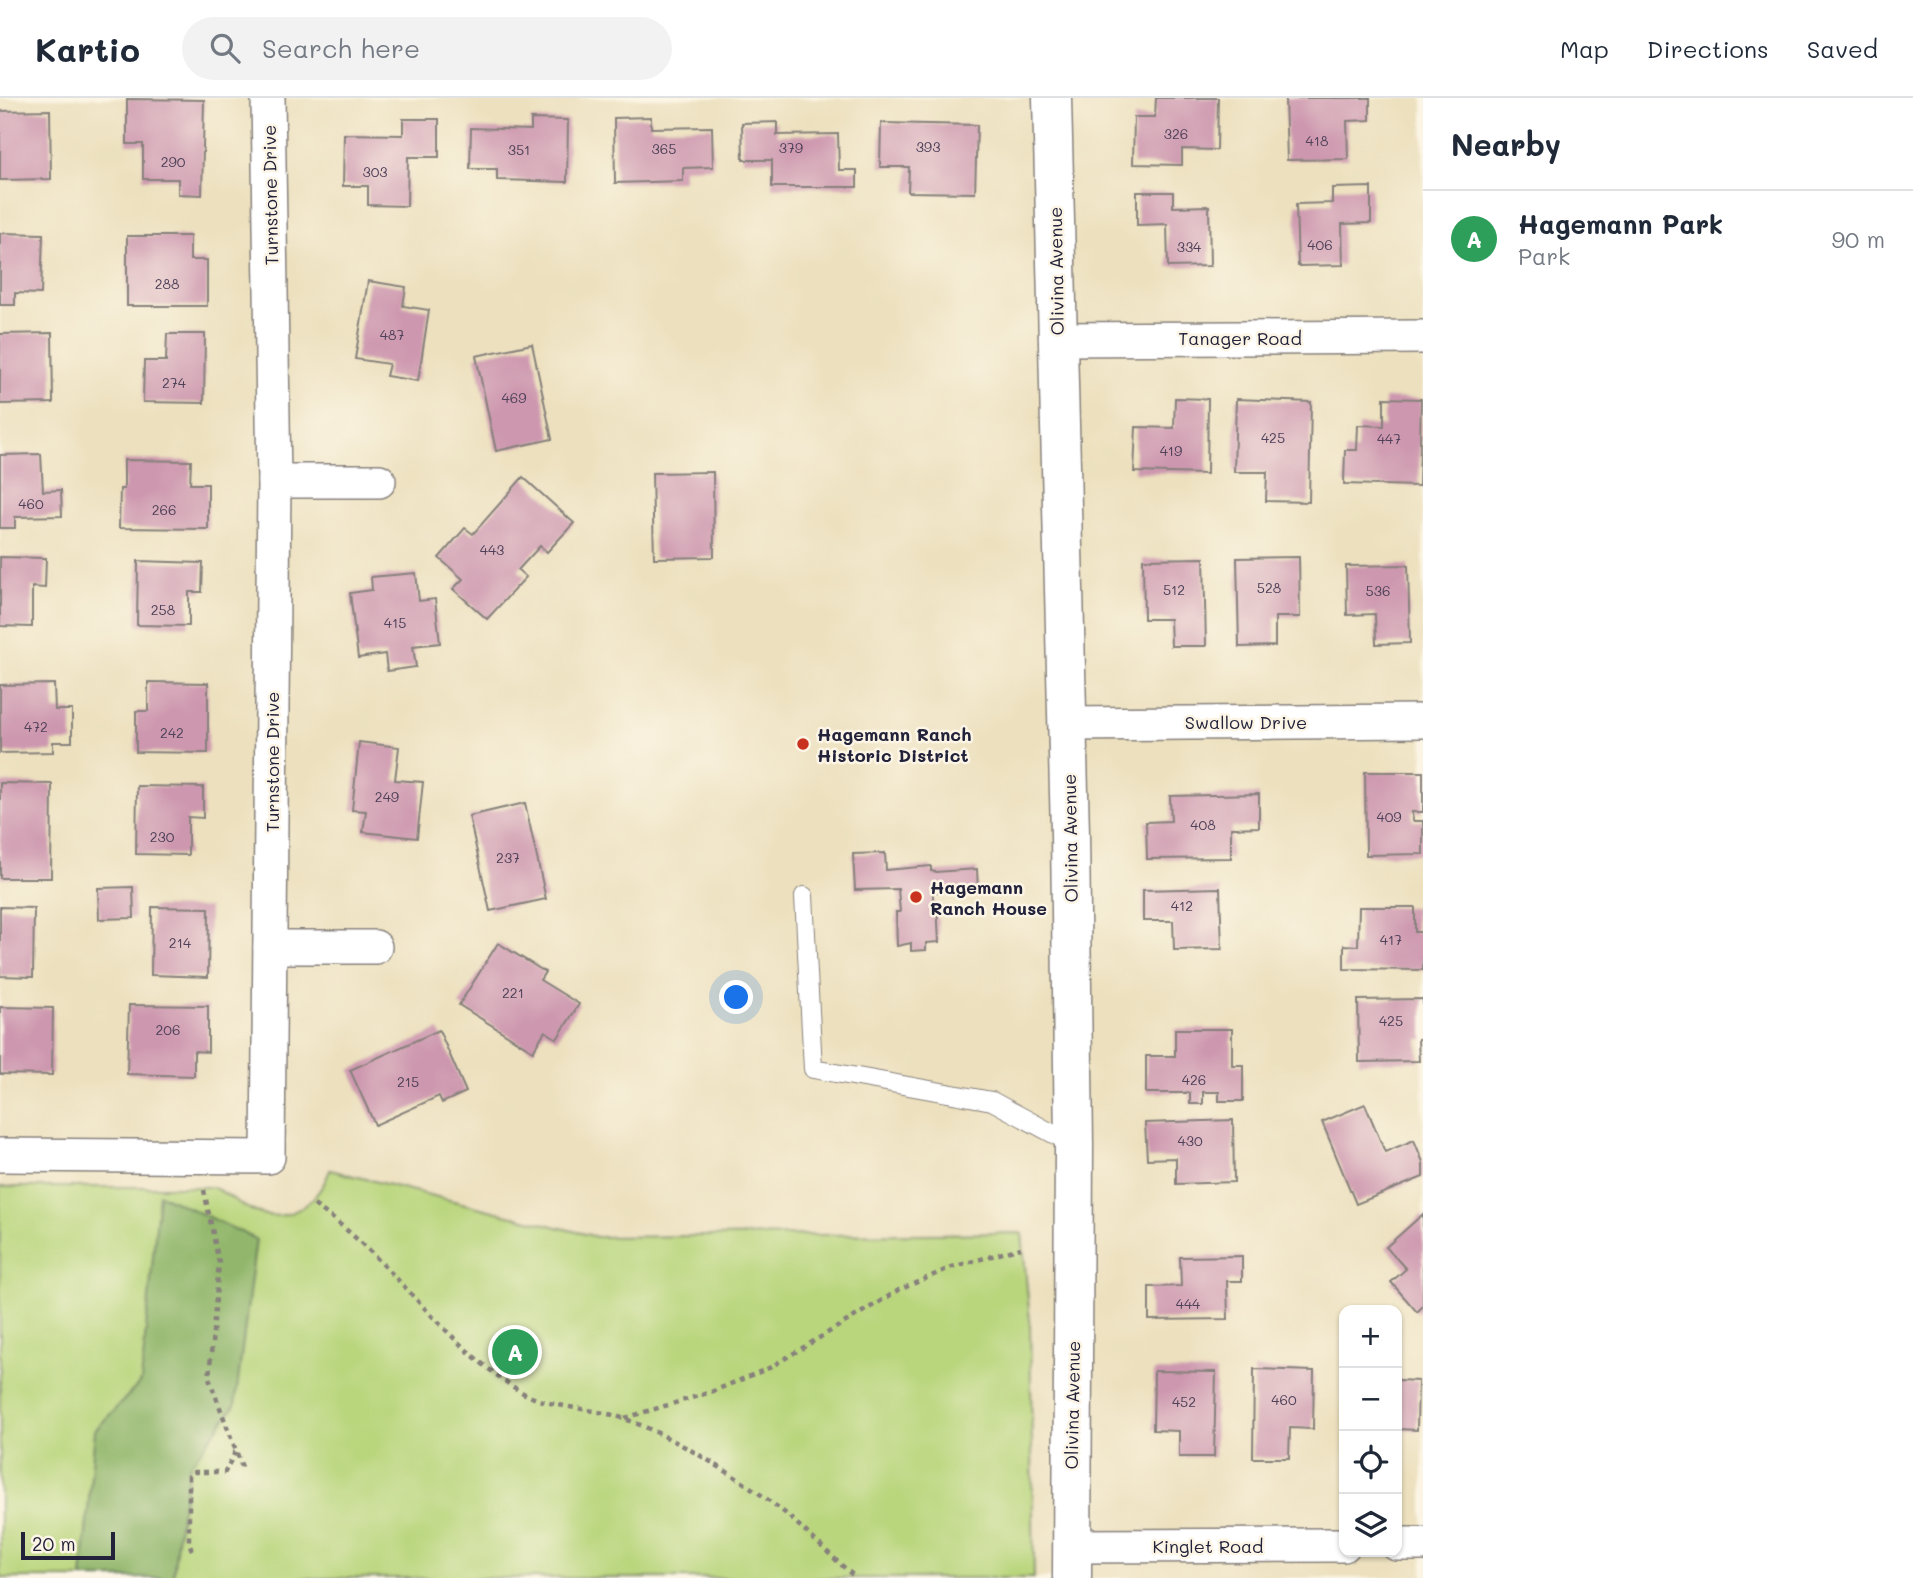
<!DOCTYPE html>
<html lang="en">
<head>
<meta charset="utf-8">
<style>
  :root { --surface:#fff; --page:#f2f2f3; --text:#1f2937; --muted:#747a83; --line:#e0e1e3; --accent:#ea580c }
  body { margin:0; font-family:Mali,sans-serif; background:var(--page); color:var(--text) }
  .controls { position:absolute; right:21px; bottom:21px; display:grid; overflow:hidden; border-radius:14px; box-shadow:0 2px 5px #0004 }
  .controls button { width:63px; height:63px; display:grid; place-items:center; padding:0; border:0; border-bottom:2px solid var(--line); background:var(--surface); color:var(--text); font:35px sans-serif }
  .scale { position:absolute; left:21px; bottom:18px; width:94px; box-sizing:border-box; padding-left:7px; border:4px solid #22223b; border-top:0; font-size:19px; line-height:24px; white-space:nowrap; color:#22223b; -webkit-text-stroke:5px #fcf5e5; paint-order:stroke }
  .you { position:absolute; left:737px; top:900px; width:24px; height:24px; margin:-18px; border:5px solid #fff; border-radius:50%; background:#1a73e8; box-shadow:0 0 0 10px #1a73e833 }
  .badge { display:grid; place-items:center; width:46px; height:46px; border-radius:50%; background:var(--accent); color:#fff; font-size:23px; font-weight:700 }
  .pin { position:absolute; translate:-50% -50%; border:4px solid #fff; box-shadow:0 2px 7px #0006 }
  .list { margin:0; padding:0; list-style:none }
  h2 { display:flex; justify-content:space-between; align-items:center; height:91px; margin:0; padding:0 28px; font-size:30px }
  h2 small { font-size:23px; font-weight:400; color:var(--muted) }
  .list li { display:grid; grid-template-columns:46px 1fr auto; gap:21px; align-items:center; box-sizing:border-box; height:98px; padding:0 28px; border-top:2px solid var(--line) }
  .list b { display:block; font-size:26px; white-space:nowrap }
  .list p { margin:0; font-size:23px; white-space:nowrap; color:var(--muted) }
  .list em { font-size:23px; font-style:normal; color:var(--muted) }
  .icon { flex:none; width:38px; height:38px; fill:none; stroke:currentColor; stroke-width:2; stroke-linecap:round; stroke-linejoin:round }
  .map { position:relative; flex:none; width:1423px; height:1480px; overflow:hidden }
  header { display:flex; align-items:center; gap:42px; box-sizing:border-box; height:98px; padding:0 35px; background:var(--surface); border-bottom:2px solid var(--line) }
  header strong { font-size:33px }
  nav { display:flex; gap:38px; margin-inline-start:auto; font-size:24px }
  .search { width:490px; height:63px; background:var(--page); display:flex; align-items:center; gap:18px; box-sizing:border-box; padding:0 24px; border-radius:38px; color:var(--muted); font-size:26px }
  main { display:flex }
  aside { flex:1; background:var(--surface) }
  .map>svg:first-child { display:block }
  .green { fill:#b9d67d; stroke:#6e7c5c; stroke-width:2 }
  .forest { fill:#92b76c; stroke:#5a6c54; stroke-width:2 }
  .building { fill:#cd98af }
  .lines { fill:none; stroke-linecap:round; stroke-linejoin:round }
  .service-casing { stroke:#87817c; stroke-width:20 }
  .minor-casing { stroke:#87817c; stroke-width:36 }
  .tertiary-casing { stroke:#87817c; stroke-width:41 }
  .path { stroke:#87817c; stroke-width:4.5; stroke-dasharray:5 5; stroke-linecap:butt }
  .service { stroke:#fff; stroke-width:18 }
  .minor { stroke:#fff; stroke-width:33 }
  .tertiary { stroke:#fff; stroke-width:38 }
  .poi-dot { fill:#c8321e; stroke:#fcf5e5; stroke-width:2.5 }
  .labels { text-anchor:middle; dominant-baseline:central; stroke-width:5; stroke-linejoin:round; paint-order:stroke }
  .number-label { font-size:14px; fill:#4d4058 }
  .street-label { font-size:18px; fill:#22223b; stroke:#fcf5e5 }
  .poi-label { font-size:18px; font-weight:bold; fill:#22223b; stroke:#fcf5e5; text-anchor:start }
</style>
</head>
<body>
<header>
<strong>Kartio</strong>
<div class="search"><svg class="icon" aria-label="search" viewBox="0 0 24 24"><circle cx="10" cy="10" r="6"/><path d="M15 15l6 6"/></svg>Search here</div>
<nav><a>Map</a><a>Directions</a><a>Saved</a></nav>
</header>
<main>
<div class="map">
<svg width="1423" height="1480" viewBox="0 0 1423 1480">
  <rect width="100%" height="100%" fill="#fcf5e5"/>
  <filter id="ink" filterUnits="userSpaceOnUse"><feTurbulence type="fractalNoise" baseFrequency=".0143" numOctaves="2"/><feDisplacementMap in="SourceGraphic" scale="14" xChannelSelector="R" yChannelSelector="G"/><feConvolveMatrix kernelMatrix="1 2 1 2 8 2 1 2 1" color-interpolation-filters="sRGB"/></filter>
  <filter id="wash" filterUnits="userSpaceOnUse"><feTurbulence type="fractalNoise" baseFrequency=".00686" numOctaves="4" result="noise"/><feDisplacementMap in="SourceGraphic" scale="28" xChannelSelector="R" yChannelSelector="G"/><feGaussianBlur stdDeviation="1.57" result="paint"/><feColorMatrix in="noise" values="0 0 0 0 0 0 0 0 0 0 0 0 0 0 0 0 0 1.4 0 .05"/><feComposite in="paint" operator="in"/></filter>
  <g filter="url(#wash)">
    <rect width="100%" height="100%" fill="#ece0be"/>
    <path class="green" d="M 330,1072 L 597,1139 L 1022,1135 L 1030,1223 L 1034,1480 L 0,1480 L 0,1089 L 212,1089 C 227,1095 237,1105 251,1112 C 287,1129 318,1105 330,1072 Z"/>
    <path class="forest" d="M 159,1096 L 256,1141 L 235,1307 L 190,1367 L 178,1433 L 173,1480 L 82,1480 L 95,1332 L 141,1284 Z"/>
    <g id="blocks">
      <g class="building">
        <path d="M 1156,0 L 1218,0 L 1217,52 L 1182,51 L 1182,67 L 1133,66 L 1134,19 L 1155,19 Z"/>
        <path d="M 1285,0 L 1370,0 L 1370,22 L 1347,23 L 1348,61 L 1287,62 Z"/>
        <path d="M 127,1 L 204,2 L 202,97 L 178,96 L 178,81 L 143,81 L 143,46 L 127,46 Z"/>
        <path d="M 50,12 L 51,81 L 0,82 L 0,13 Z"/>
        <path d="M 651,19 L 651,30 L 712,29 L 713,69 L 683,70 L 683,83 L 615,85 L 614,20 Z"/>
        <path d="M 403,21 L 439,21 L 439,59 L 408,59 L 407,108 L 368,107 L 368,88 L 343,88 L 344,36 L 403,37 Z"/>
        <path d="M 531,21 L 568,22 L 567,84 L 497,82 L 497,71 L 470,71 L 471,30 L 531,32 Z"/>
        <path d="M 777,24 L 777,37 L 838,36 L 839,72 L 857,72 L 857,89 L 772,89 L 772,62 L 743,62 L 742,25 Z"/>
        <path d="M 881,25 L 977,27 L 975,95 L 908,94 L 909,69 L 880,69 Z"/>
        <path d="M 1371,89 L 1371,125 L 1342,126 L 1343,167 L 1298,168 L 1296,106 L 1332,105 L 1332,90 Z"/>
        <path d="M 1137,94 L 1173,94 L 1173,109 L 1209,108 L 1210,168 L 1168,169 L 1167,126 L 1137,127 Z"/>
        <path d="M 0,135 L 43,136 L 41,196 L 15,195 L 15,207 L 0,207 Z"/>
        <path d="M 127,138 L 190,138 L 190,162 L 207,162 L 207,208 L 127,208 Z"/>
        <path d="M 368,183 L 406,189 L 403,208 L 429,212 L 418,283 L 386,278 L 389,266 L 355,261 Z"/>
        <path d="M 52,235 L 53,305 L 0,306 L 0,236 Z"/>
        <path d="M 167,236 L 205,236 L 204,305 L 143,304 L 144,263 L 166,263 Z"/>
        <path d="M 532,246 L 552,341 L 496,353 L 476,258 Z"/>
        <path d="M 1175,300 L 1208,301 L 1207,376 L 1134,374 L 1136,329 L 1174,330 Z"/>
        <path d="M 1384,300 L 1421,301 L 1419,388 L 1344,386 L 1345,352 L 1357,352 L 1358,327 L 1384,328 Z"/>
        <path d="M 1236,301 L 1311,304 L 1309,404 L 1266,403 L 1267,374 L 1234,374 Z"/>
        <path d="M 41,356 L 43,393 L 61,392 L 62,418 L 15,419 L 15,430 L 0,430 L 0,357 Z"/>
        <path d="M 124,362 L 191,363 L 190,386 L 208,386 L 208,431 L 119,430 L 120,391 L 124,391 Z"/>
        <path d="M 713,374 L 714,459 L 654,460 L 652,375 Z"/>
        <path d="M 523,379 L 574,425 L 547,454 L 540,448 L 518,472 L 526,479 L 487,521 L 453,491 L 463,481 L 439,460 L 465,430 L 473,436 Z"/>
        <path d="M 0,459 L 46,460 L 45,490 L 32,489 L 32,529 L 0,528 Z"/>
        <path d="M 1299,459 L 1300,519 L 1275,519 L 1275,548 L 1239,549 L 1237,460 Z"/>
        <path d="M 1204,460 L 1206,548 L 1171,548 L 1170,521 L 1144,521 L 1143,461 Z"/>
        <path d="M 138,463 L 203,465 L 202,494 L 189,494 L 189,528 L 137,527 Z"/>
        <path d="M 1408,467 L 1410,545 L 1376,546 L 1375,516 L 1347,517 L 1346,468 Z"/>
        <path d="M 416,475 L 419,503 L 435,501 L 440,545 L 413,548 L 416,569 L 387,573 L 385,556 L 358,560 L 350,495 L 372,492 L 371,479 Z"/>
        <path d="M 148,584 L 208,585 L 208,655 L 136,654 L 136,613 L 148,613 Z"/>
        <path d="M 54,586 L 55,612 L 72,612 L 72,644 L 53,644 L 53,654 L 0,655 L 0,587 Z"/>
        <path d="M 359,644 L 399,649 L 395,682 L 423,684 L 417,740 L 363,734 L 366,713 L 352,712 Z"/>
        <path d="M 1365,674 L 1423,674 L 1423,714 L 1412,714 L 1413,723 L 1423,723 L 1423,756 L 1366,757 Z"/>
        <path d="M 0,685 L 52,686 L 51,780 L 0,780 Z"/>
        <path d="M 137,688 L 203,689 L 203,720 L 188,719 L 188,757 L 136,756 Z"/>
        <path d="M 1259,696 L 1259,729 L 1231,730 L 1231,760 L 1147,761 L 1146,724 L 1171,723 L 1170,698 Z"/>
        <path d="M 525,705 L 546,801 L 490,813 L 469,718 Z"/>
        <path d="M 885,755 L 886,772 L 931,768 L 931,773 L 935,774 L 977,771 L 978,793 L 933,794 L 933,804 L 937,805 L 939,844 L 926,845 L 926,852 L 911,853 L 911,845 L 897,848 L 896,814 L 900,814 L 898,791 L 855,792 L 853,756 Z"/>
        <path d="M 133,789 L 134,820 L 99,821 L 98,790 Z"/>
        <path d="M 1220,790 L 1222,851 L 1174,852 L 1173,823 L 1143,823 L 1143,792 Z"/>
        <path d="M 0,809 L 34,810 L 33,879 L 0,878 Z"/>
        <path d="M 152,809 L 209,810 L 208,879 L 151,877 Z"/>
        <path d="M 1359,809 L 1415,809 L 1415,834 L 1423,834 L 1423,872 L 1344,871 L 1344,847 L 1358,848 Z"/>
        <path d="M 498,845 L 545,874 L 540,882 L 579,906 L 557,941 L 545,933 L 533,953 L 459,907 Z"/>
        <path d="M 1423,901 L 1423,941 L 1418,941 L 1419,963 L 1359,964 L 1358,902 Z"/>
        <path d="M 129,907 L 208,908 L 208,954 L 194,953 L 194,978 L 127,976 Z"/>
        <path d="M 0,909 L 53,910 L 52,977 L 0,976 Z"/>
        <path d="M 1175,931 L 1232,931 L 1232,967 L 1243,967 L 1243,1003 L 1219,1003 L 1219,994 L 1203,994 L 1203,1006 L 1190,1006 L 1190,995 L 1146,995 L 1146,958 L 1175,958 Z"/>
        <path d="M 439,932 L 466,994 L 442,1005 L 439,998 L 375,1027 L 350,972 Z"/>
        <path d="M 1365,1006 L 1385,1054 L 1414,1042 L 1423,1064 L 1423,1079 L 1356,1106 L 1322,1024 Z"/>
        <path d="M 1233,1022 L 1234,1084 L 1176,1086 L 1176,1060 L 1147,1061 L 1145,1025 Z"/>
        <path d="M 1423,1116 L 1423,1208 L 1417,1214 L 1391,1184 L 1406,1171 L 1386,1149 Z"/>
        <path d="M 1242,1158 L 1242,1183 L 1227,1183 L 1228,1221 L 1149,1222 L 1149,1189 L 1181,1188 L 1180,1159 Z"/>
        <path d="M 1254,1271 L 1314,1273 L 1313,1331 L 1290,1330 L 1289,1360 L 1253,1360 Z"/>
        <path d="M 1154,1273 L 1216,1274 L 1214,1359 L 1179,1359 L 1179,1333 L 1153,1332 Z"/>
        <path d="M 1397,1282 L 1418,1283 L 1417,1332 L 1397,1331 Z"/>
      </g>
    </g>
  </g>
  <g filter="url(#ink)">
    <use href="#blocks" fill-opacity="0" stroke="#87817c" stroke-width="2"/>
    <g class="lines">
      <defs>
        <path id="service" d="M 804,798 L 813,971 L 992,1003 L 1074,1047"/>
        <g id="minor">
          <path d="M 1058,241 L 1423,239"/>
          <path d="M 274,383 L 379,383"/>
          <path d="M 1068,626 L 1423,623"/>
          <path d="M 270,849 L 375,849"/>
          <path d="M 0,1057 L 268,1059 L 274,383 L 268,0"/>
          <path d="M 1397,1446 L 1423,1446"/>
          <path d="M 1072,1448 L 1344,1447"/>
        </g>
        <path id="tertiary" d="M 1052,0 L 1070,736 L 1074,1047 L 1072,1480"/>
      </defs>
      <use href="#service" class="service-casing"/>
      <use href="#minor" class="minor-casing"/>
      <use href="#tertiary" class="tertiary-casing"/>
      <g class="path">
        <path d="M 204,1092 L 219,1165 L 209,1280 L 242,1369"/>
        <path d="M 314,1107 C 391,1159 437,1240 518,1292 C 550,1312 590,1308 625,1321 C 673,1338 746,1383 785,1415 C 809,1436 832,1459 856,1480"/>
        <path d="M 625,1320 L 711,1294 L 769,1270 L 899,1192 L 952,1169 L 1021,1150"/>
        <path d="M 192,1452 L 189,1445 L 189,1378 L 194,1374 L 225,1374 L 236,1352"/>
      </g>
      <use href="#service" class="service"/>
      <use href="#minor" class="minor"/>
      <use href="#tertiary" class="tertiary"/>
    </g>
  </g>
  <g class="poi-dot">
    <circle cx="803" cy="646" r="7"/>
    <circle cx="916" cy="799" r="7"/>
  </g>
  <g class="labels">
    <g class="number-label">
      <text x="1176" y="35">326</text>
      <text x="1317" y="42">418</text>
      <text x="928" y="48">393</text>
      <text x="791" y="49">379</text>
      <text x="664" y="50">365</text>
      <text x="519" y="51">351</text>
      <text x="173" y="63">290</text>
      <text x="375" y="73">303</text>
      <text x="1320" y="146">406</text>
      <text x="1189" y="148">334</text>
      <text x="167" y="185">288</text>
      <text x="392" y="236">487</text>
      <text x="174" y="284">274</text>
      <text x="514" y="299">469</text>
      <text x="1273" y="339">425</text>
      <text x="1389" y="340">447</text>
      <text x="1171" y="352">419</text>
      <text x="31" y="405">460</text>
      <text x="164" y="411">266</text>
      <text x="492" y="451">443</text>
      <text x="1269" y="489">528</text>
      <text x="1174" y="491">512</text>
      <text x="1378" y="492">536</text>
      <text x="163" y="511">258</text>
      <text x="395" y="524">415</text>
      <text x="36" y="628">472</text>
      <text x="172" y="634">242</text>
      <text x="387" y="698">249</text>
      <text x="1389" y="718">409</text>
      <text x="1203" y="726">408</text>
      <text x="162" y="738">230</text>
      <text x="508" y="759">237</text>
      <text x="1182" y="807">412</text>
      <text x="1391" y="841">417</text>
      <text x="180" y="844">214</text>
      <text x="513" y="894">221</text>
      <text x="1391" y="922">425</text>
      <text x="168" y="931">206</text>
      <text x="1194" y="981">426</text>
      <text x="408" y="983">215</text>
      <text x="1190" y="1042">430</text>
      <text x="1188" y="1205">444</text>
      <text x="1284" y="1301">460</text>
      <text x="1184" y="1303">452</text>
    </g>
    <g class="street-label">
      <text transform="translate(270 97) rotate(-91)">Turnstone Drive</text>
      <text transform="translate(1056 173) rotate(-91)">Olivina Avenue</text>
      <text x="1240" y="240">Tanager Road</text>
      <text x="1246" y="624">Swallow Drive</text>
      <text transform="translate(272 664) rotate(-90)">Turnstone Drive</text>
      <text transform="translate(1070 740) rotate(-91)">Olivina Avenue</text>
      <text transform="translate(1072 1307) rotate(-89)">Olivina Avenue</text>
      <text x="1208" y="1448">Kinglet Road</text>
    </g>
    <g class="poi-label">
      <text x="817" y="636">Hagemann Ranch<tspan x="817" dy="21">Historic District</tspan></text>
      <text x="930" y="789">Hagemann<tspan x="930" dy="21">Ranch House</tspan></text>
    </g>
  </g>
</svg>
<div class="controls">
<button>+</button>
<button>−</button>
<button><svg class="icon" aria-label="locate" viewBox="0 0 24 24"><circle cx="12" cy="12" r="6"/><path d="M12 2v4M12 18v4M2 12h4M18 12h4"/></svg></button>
<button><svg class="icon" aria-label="layers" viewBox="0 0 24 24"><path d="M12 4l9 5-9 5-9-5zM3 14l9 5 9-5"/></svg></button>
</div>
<div class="scale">20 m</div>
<div class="you"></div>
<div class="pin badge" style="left:515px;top:1254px;background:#2e9e5b">A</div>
</div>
<aside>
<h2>Nearby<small></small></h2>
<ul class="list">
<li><span class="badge" style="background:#2e9e5b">A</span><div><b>Hagemann Park</b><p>Park</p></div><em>90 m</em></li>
</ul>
</aside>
</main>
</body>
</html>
